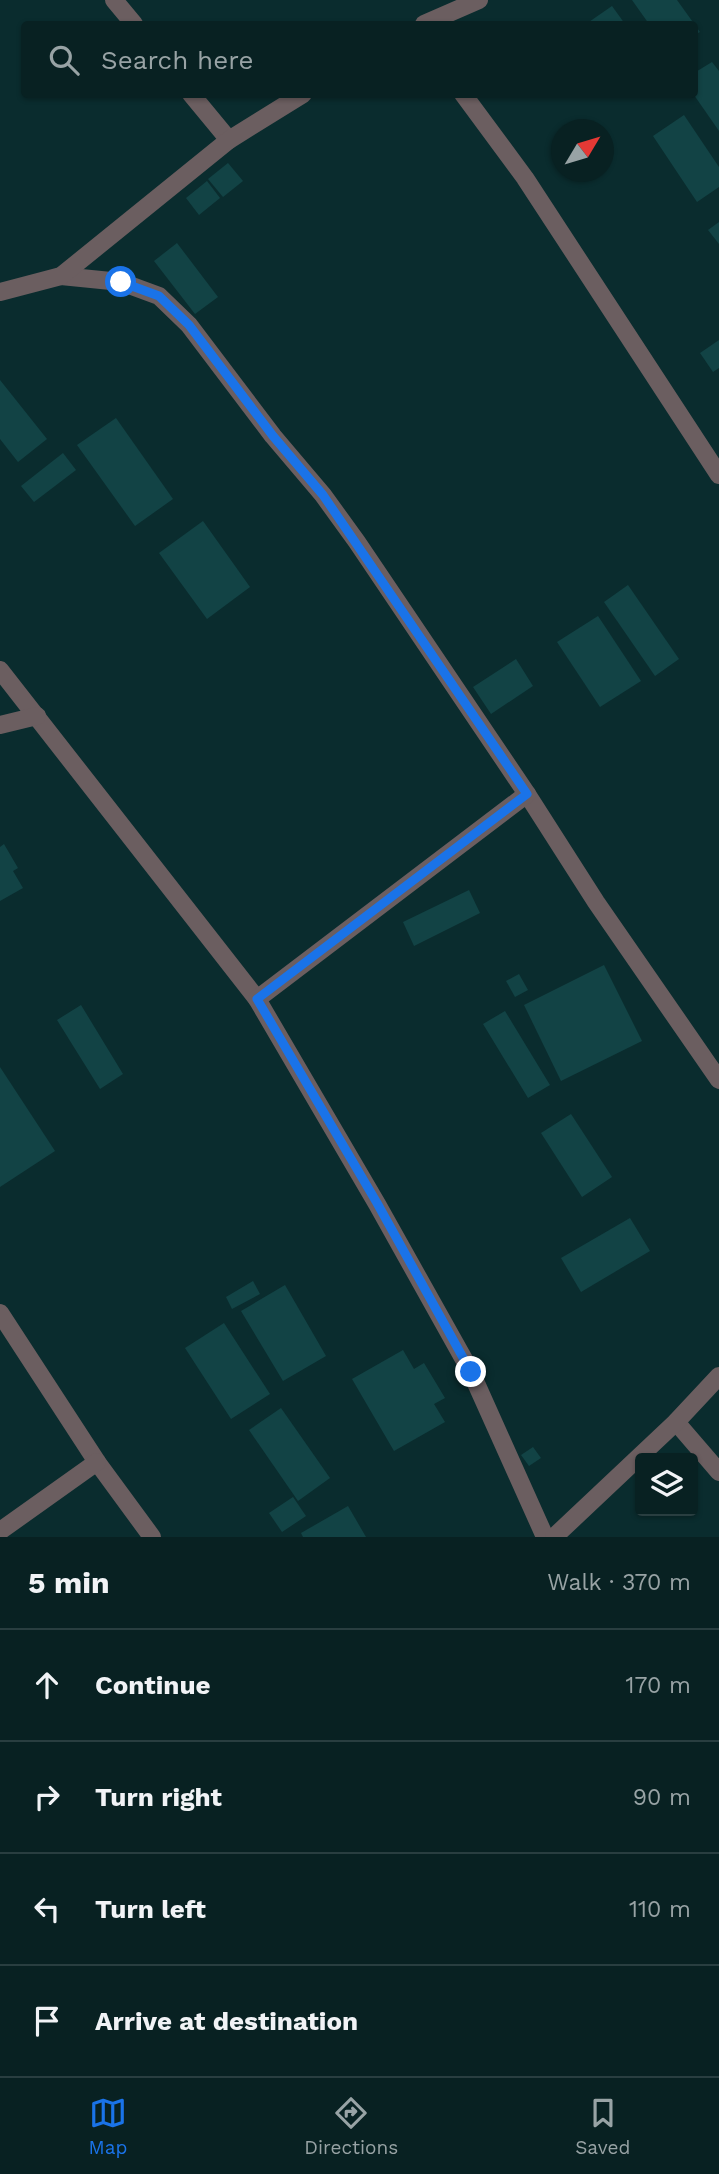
<!DOCTYPE html>
<html lang="en">
<head>
<meta charset="utf-8">
<style>
  :root { --surface:#082122; --page:#11292a; --text:#f1f3f6; --muted:#98a3a5; --line:#293e40; --accent:#1a73e8 }
  body { margin:0; font-family:"Work Sans",sans-serif; background:var(--page); color:var(--text) }
  .controls { position:absolute; right:21px; bottom:21px; display:grid; overflow:hidden; border-radius:7px; box-shadow:0 2px 5px #0004 }
  .controls button { width:63px; height:63px; display:grid; place-items:center; padding:0; border:0; border-bottom:2px solid var(--line); background:var(--surface); color:var(--text); font:35px sans-serif }
  .compass { position:absolute; left:551px; top:119px; width:63px; height:63px; border-radius:50%; background:var(--surface); box-shadow:0 2px 5px #0004; rotate:52deg }
  .stop { position:absolute; width:21px; height:21px; margin:-16px; border:5px solid #1a73e8; border-radius:50%; background:#fff }
  .stop.end { background:#1a73e8; border-color:#fff; box-shadow:0 2px 7px #0008 }
  .list { margin:0; padding:0; list-style:none }
  h2 { display:flex; justify-content:space-between; align-items:center; height:91px; margin:0; padding:0 28px; font-size:30px }
  h2 small { font-size:23px; font-weight:400; color:var(--muted) }
  .list li { display:grid; grid-template-columns:46px 1fr auto; gap:21px; align-items:center; box-sizing:border-box; height:112px; padding:0 28px; border-top:2px solid var(--line) }
  .list b { display:block; font-size:26px; white-space:nowrap }
  .list em { font-size:23px; font-style:normal; color:var(--muted) }
  .icon { flex:none; width:38px; height:38px; fill:none; stroke:currentColor; stroke-width:2; stroke-linecap:round; stroke-linejoin:round }
  .map { position:relative; flex:none; width:719px; height:1537px; overflow:hidden }
  .search { position:absolute; background:var(--surface); box-shadow:0 2px 5px #0004; left:21px; right:21px; top:21px; height:77px; display:flex; align-items:center; gap:18px; box-sizing:border-box; padding:0 24px; border-radius:7px; color:var(--muted); font-size:26px }
  .sheet { height:539px; background:var(--surface) }
  nav { display:flex; justify-content:space-around; align-items:center; box-sizing:border-box; height:98px; border-top:2px solid var(--line); background:var(--surface); font-size:19px; color:var(--muted) }
  nav a { display:grid; justify-items:center; gap:4px }
  nav .on { color:var(--accent) }
  .map>svg:first-child { display:block }
  .building { fill:#124345 }
  .lines { fill:none; stroke-linecap:round; stroke-linejoin:round }
  .minor { stroke:#6b5e60; stroke-width:18 }
  .route { stroke:#1a73e8; stroke-width:9 }
</style>
</head>
<body>
<div class="map">
<svg width="719" height="1537" viewBox="0 0 719 1537">
  <rect width="100%" height="100%" fill="#0a2c2e"/>
  <g class="building">
    <path d="M 632,0 L 677,0 L 700,32 L 694,35 L 694,24 L 649,24 Z"/>
    <path d="M 612,6 L 625,24 L 586,24 Z"/>
    <path d="M 712,62 L 719,71 L 719,131 L 694,95 L 694,73 Z"/>
    <path d="M 684,115 L 719,167 L 719,187 L 697,202 L 653,136 Z"/>
    <path d="M 228,163 L 243,181 L 223,197 L 208,179 Z"/>
    <path d="M 207,181 L 220,198 L 199,215 L 186,198 Z"/>
    <path d="M 719,222 L 719,244 L 708,230 Z"/>
    <path d="M 177,243 L 218,297 L 195,314 L 154,261 Z"/>
    <path d="M 719,340 L 719,368 L 713,372 L 700,353 Z"/>
    <path d="M 0,380 L 47,439 L 18,462 L 0,439 Z"/>
    <path d="M 116,418 L 173,499 L 135,526 L 77,445 Z"/>
    <path d="M 63,453 L 76,470 L 34,502 L 21,486 Z"/>
    <path d="M 203,521 L 250,587 L 207,619 L 159,553 Z"/>
    <path d="M 628,585 L 679,659 L 655,676 L 604,602 Z"/>
    <path d="M 598,616 L 641,681 L 600,707 L 557,642 Z"/>
    <path d="M 516,659 L 533,686 L 491,714 L 473,687 Z"/>
    <path d="M 4,844 L 18,868 L 13,871 L 23,888 L 0,901 L 0,847 Z"/>
    <path d="M 469,890 L 480,913 L 414,946 L 403,922 Z"/>
    <path d="M 604,965 L 642,1041 L 561,1081 L 524,1005 Z"/>
    <path d="M 519,974 L 528,990 L 515,997 L 506,981 Z"/>
    <path d="M 81,1005 L 123,1074 L 100,1089 L 57,1020 Z"/>
    <path d="M 505,1011 L 550,1085 L 528,1098 L 483,1024 Z"/>
    <path d="M 0,1067 L 55,1151 L 0,1187 Z"/>
    <path d="M 571,1114 L 612,1177 L 582,1197 L 541,1133 Z"/>
    <path d="M 630,1218 L 650,1251 L 581,1292 L 561,1258 Z"/>
    <path d="M 253,1281 L 260,1294 L 232,1309 L 226,1297 Z"/>
    <path d="M 285,1285 L 326,1356 L 283,1381 L 241,1311 Z"/>
    <path d="M 224,1323 L 270,1394 L 231,1419 L 185,1348 Z"/>
    <path d="M 403,1350 L 414,1369 L 424,1363 L 445,1398 L 434,1404 L 445,1422 L 394,1451 L 352,1379 Z"/>
    <path d="M 281,1408 L 330,1478 L 298,1501 L 249,1430 Z"/>
    <path d="M 533,1447 L 541,1458 L 529,1466 L 521,1455 Z"/>
    <path d="M 293,1497 L 306,1516 L 282,1532 L 269,1513 Z"/>
    <path d="M 348,1506 L 366,1537 L 303,1537 L 301,1533 Z"/>
  </g>
  <g class="lines">
    <g class="minor">
      <path d="M 114,0 L 134,24"/>
      <path d="M 424,24 L 479,0"/>
      <path d="M 191,94 L 229,140"/>
      <path d="M 463,94 L 525,178 L 719,475"/>
      <path d="M 61,276 L 121,282 L 159,296 L 189,325 L 273,436 L 323,495 L 357,542 L 527,794 L 596,902 L 719,1080"/>
      <path d="M 0,292 L 61,276 L 229,140 L 303,94"/>
      <path d="M 0,670 L 257,999 L 377,1204 L 471,1372 L 545,1537"/>
      <path d="M 0,725 L 37,716"/>
      <path d="M 257,999 L 527,794"/>
      <path d="M 0,1313 L 97,1462 L 152,1537"/>
      <path d="M 676,1422 L 719,1472"/>
      <path d="M 0,1531 L 97,1462"/>
      <path d="M 554,1537 L 676,1422 L 719,1376"/>
    </g>
  </g>
  <g class="lines">
    <path class="route" d="M 121,282 L 159,296 L 189,325 L 273,436 L 323,495 L 527,794 L 257,999 L 377,1203 L 471,1372"/>
  </g>
</svg>
<div class="controls">
<button><svg class="icon" aria-label="layers" viewBox="0 0 24 24"><path d="M12 4l9 5-9 5-9-5zM3 14l9 5 9-5"/></svg></button>
</div>
<svg class="compass" viewBox="-18 -18 36 36"><path d="M0-13l5 13h-10z" fill="#e53935"/><path d="M0 13l5-13h-10z" fill="#98a3a5"/></svg>
<div class="stop" style="left:121px;top:282px"></div>
<div class="stop end" style="left:471px;top:1372px"></div>
<div class="search"><svg class="icon" aria-label="search" viewBox="0 0 24 24"><circle cx="10" cy="10" r="6"/><path d="M15 15l6 6"/></svg>Search here</div>
</div>
<section class="sheet">
<h2>5 min<small>Walk · 370 m</small></h2>
<ul class="list">
<li><svg class="icon" aria-label="ahead" viewBox="0 0 24 24"><path d="M12 20V5M6 11l6-6 6 6"/></svg><div><b>Continue</b></div><em>170 m</em></li>
<li><svg class="icon" aria-label="right" viewBox="0 0 24 24"><path d="M7 20v-9h11M14 6l5 5-5 5"/></svg><div><b>Turn right</b></div><em>90 m</em></li>
<li><svg class="icon" aria-label="left" viewBox="0 0 24 24"><path d="M17 20v-9H6M10 6l-5 5 5 5"/></svg><div><b>Turn left</b></div><em>110 m</em></li>
<li><svg class="icon" aria-label="arrive" viewBox="0 0 24 24"><path d="M6 21V4h12l-3 4 3 4H6"/></svg><div><b>Arrive at destination</b></div></li>
</ul>
</section>
<nav>
<a class="on"><svg class="icon" aria-label="map" viewBox="0 0 24 24"><path d="M3 6l6-2 6 2 6-2v14l-6 2-6-2-6 2zM9 4v14M15 6v14"/></svg>Map</a>
<a><svg class="icon" aria-label="directions" viewBox="0 0 24 24"><path d="M12 3l9 9-9 9-9-9zM9 14v-3h6M13 9l2 2-2 2"/></svg>Directions</a>
<a><svg class="icon" aria-label="saved" viewBox="0 0 24 24"><path d="M7 4h10v16l-5-4-5 4z"/></svg>Saved</a>
</nav>
</body>
</html>
